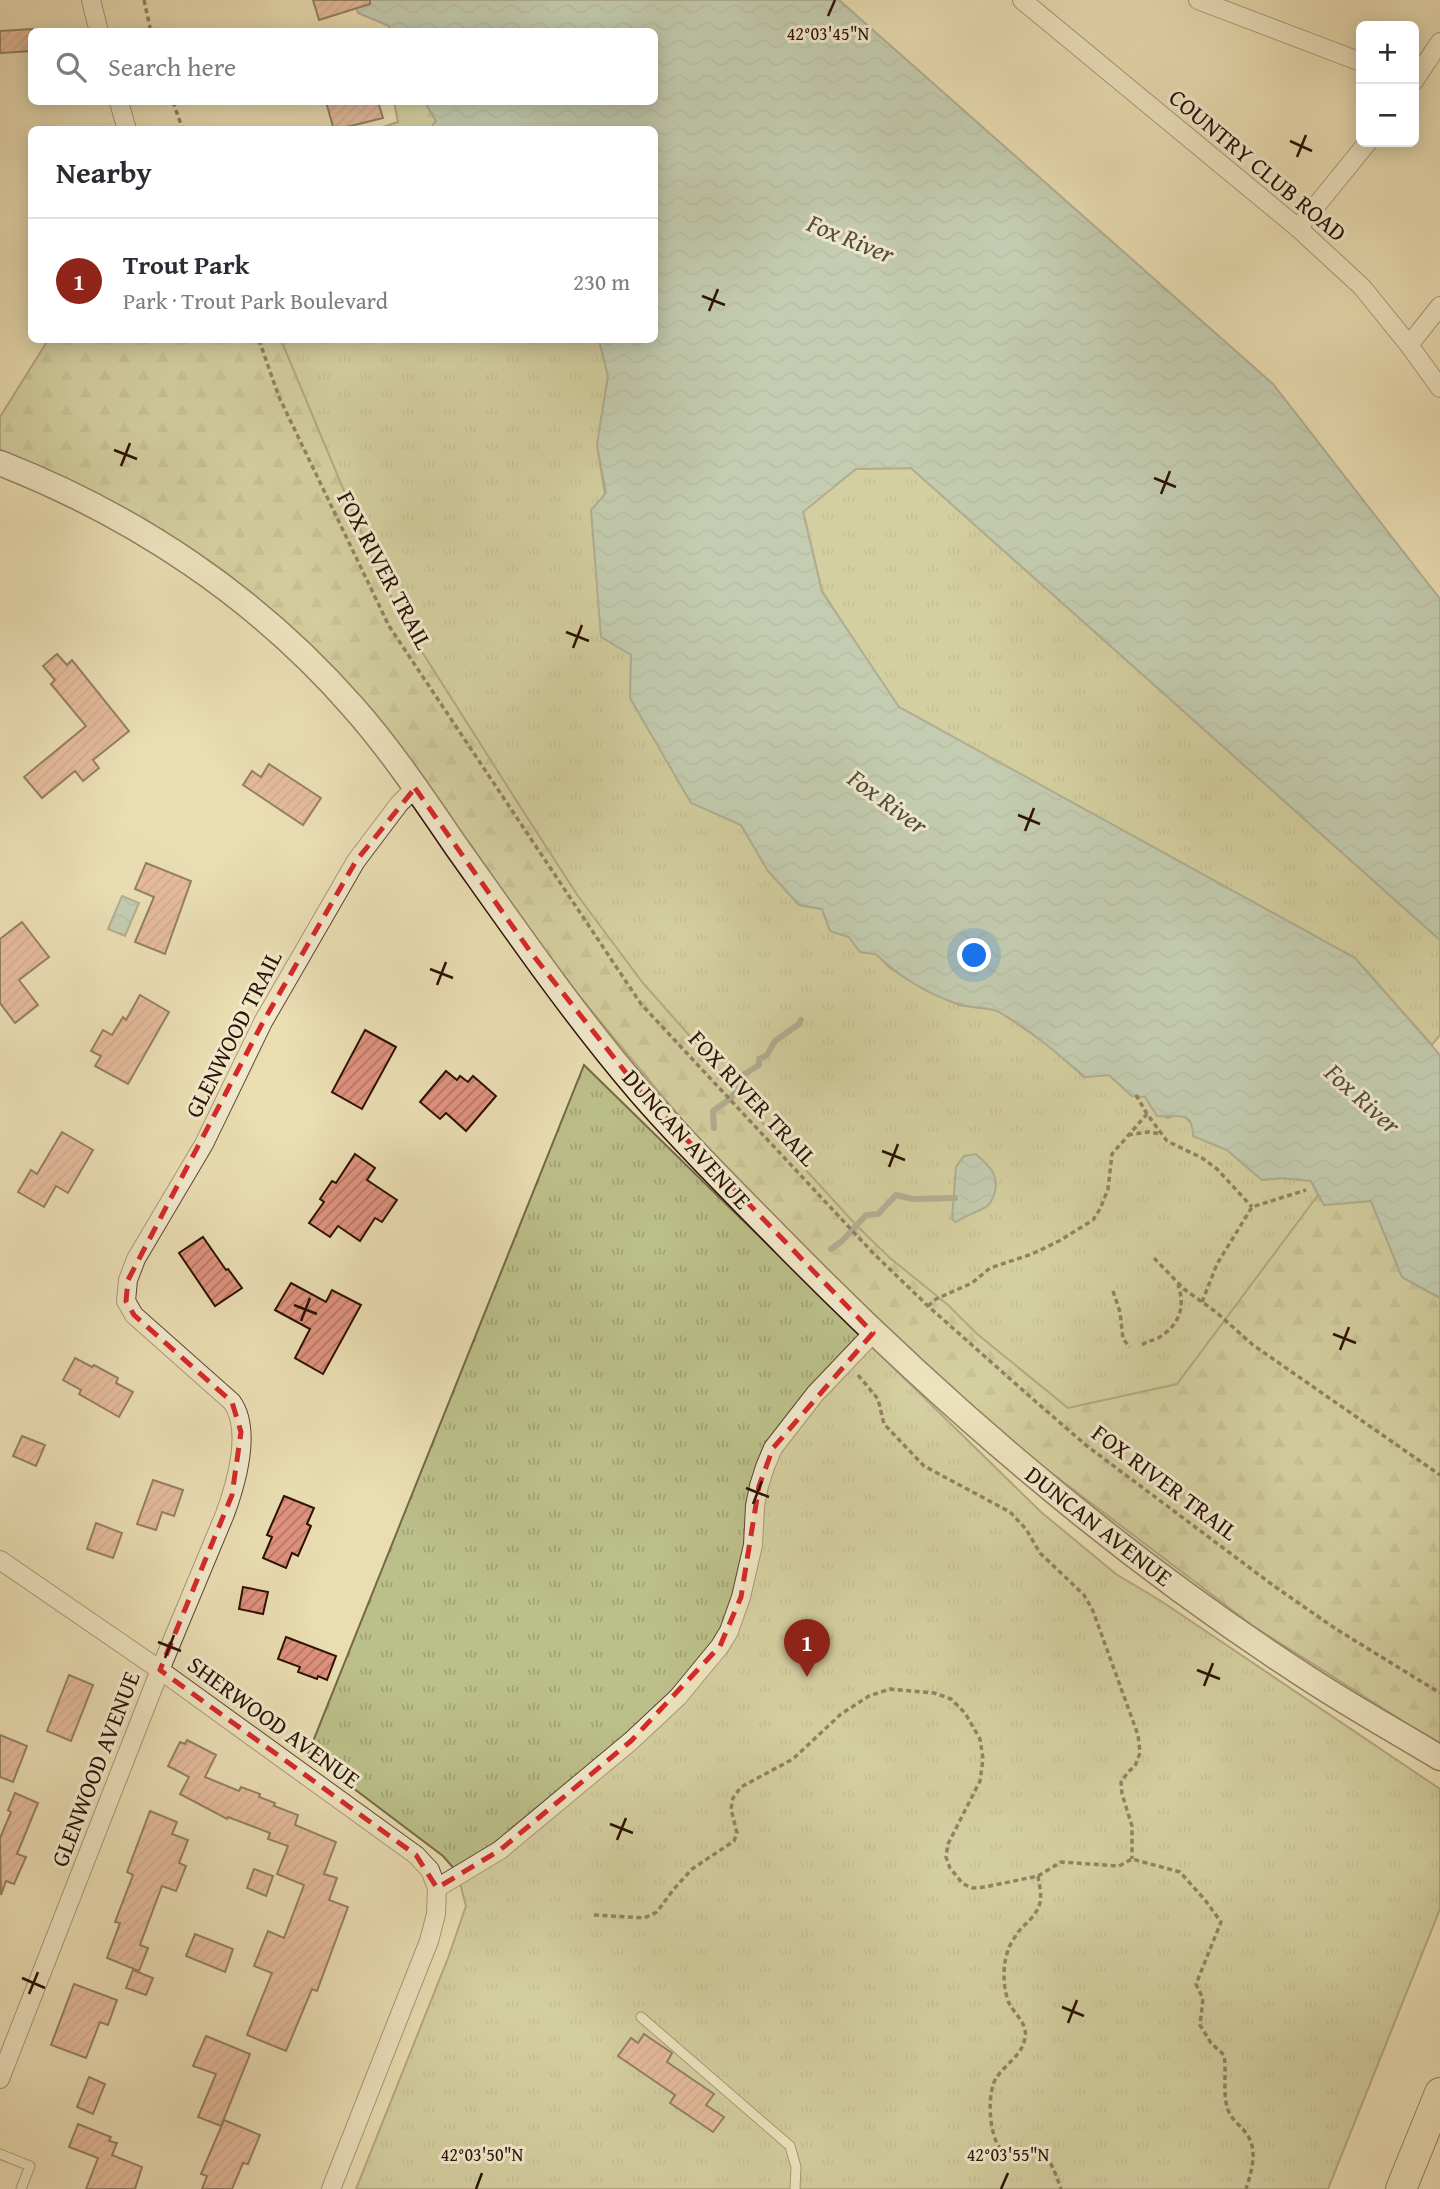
<!DOCTYPE html>
<html lang="en">
<head>
<meta charset="utf-8">
<style>
  :root { --surface:#fff; --page:#f7f7f7; --text:#2b2b33; --muted:#7c7c81; --line:#e1e1e2; --accent:#8f2418 }
  body { margin:0; font-family:"Gentium Book Plus",serif; background:var(--page); color:var(--text) }
  .controls { position:absolute; right:21px; top:21px; display:grid; overflow:hidden; border-radius:10px; box-shadow:0 4px 18px #0003 }
  .controls button { width:63px; height:63px; display:grid; place-items:center; padding:0; border:0; border-bottom:2px solid var(--line); background:var(--surface); color:var(--text); font:35px sans-serif }
  .you { position:absolute; left:975px; top:956px; width:24px; height:24px; margin:-18px; border:5px solid #fff; border-radius:50%; background:#1a73e8; box-shadow:0 0 0 10px #1a73e833 }
  .badge { display:grid; place-items:center; width:46px; height:46px; border-radius:50%; background:var(--accent); color:#fff; font-size:23px; font-weight:700 }
  .pin { position:absolute; translate:-50% -58px; filter:drop-shadow(0 2px 4px #0008) }
  .pin::after { content:''; position:absolute; top:37px; width:24px; height:21px; background:inherit; clip-path:polygon(0 0,100% 0,50% 100%) }
  .list { margin:0; padding:0; list-style:none }
  h2 { display:flex; justify-content:space-between; align-items:center; height:91px; margin:0; padding:0 28px; font-size:30px }
  h2 small { font-size:23px; font-weight:400; color:var(--muted) }
  .list li { display:grid; grid-template-columns:46px 1fr auto; gap:21px; align-items:center; box-sizing:border-box; height:126px; padding:0 28px; border-top:2px solid var(--line) }
  .list b { display:block; font-size:26px; white-space:nowrap }
  .list p { margin:0; font-size:23px; white-space:nowrap; color:var(--muted) }
  .list em { font-size:23px; font-style:normal; color:var(--muted) }
  .icon { flex:none; width:38px; height:38px; fill:none; stroke:currentColor; stroke-width:2; stroke-linecap:round; stroke-linejoin:round }
  .map { position:relative; flex:none; width:1440px; height:2189px; overflow:hidden }
  .search { position:absolute; background:var(--surface); box-shadow:0 4px 18px #0003; left:28px; top:28px; width:630px; height:77px; display:flex; align-items:center; gap:18px; box-sizing:border-box; padding:0 24px; border-radius:10px; color:var(--muted); font-size:26px }
  .panel { position:absolute; background:var(--surface); box-shadow:0 4px 18px #0003; left:28px; top:126px; width:630px; height:217px; border-radius:10px }
  .map>svg:first-child { display:block }
  .forest { fill:url(#forest-firs); stroke:#746846; stroke-width:2 }
  .park { fill:url(#park-tufts); stroke:#746846; stroke-width:2 }
  .water { fill:url(#water-waves); stroke:#6d776b; stroke-width:2 }
  .lines { fill:none; stroke-linecap:round; stroke-linejoin:round }
  .stream { stroke:#6d776b; stroke-width:6 }
  .building { fill:url(#building-hatch); stroke:#2c1104; stroke-width:2 }
  .lane-casing { stroke:#5c4430; stroke-width:11 }
  .street-casing { stroke:#5c4430; stroke-width:20 }
  .secondary-casing { stroke:#2c1104; stroke-width:27 }
  .highway-casing { stroke:#2c1104; stroke-width:32 }
  .path { stroke:#2c1104; stroke-width:3.5; stroke-dasharray:5 3.5; stroke-linecap:butt }
  .lane { stroke:#f1e9cd; stroke-width:9 }
  .street { stroke:#f1e9cd; stroke-width:18 }
  .secondary { stroke:#f1e9cd; stroke-width:24 }
  .highway { stroke:#eaddb2; stroke-width:30 }
  .marked { fill:none; stroke:#d62828; stroke-width:5; stroke-dasharray:14 9; stroke-linejoin:round }
  .ticks { fill:none; stroke:#2c1104; stroke-width:2.5 }
  .labels { text-anchor:middle; dominant-baseline:central; stroke-width:6; stroke-linejoin:round; paint-order:stroke }
  .street-label { font-size:24px; fill:#2c1104; stroke:#f1e9cd }
  .water-label { font-size:26px; font-style:italic; fill:#524c40; stroke:#f1e9cd }
  .ticks-label { font-size:18px; text-anchor:middle; fill:#2c1104; stroke:#f1e9cd; stroke-width:6; stroke-linejoin:round; paint-order:stroke }
</style>
</head>
<body>
<div class="map">
<svg width="1440" height="2189" viewBox="0 0 1440 2189">
  <defs>
    <pattern id="forest-firs" width="22" height="20" patternUnits="userSpaceOnUse" patternTransform="scale(1.75)"><rect width="22" height="20" fill="#bbbf89"/><path d="M5 1l3.5 6h-7zM16 11l3.5 6h-7z" fill="#a1a375"/></pattern>
    <pattern id="park-tufts" width="24" height="20" patternUnits="userSpaceOnUse" patternTransform="scale(1.75)"><rect width="24" height="20" fill="#bbbf89"/><path d="M3 7l-1-3M5 7V3M7 7l1-3M15 17l-1-3M17 17v-4M19 17l1-3" fill="none" stroke="#a1a375"/></pattern>
    <pattern id="water-waves" width="16" height="10" patternUnits="userSpaceOnUse" patternTransform="scale(1.75)"><rect width="16" height="10" fill="#98bbb0"/><path d="M0 5q4-4 8 0t8 0" fill="none" stroke="#83a096"/></pattern>
    <pattern id="building-hatch" width="6" height="6" patternUnits="userSpaceOnUse" patternTransform="scale(1.75)"><rect width="6" height="6" fill="#df927e"/><path d="M-1 1l2-2M0 6l6-6M5 7l2-2" fill="none" stroke="#b57665"/></pattern>
  </defs>
  <rect width="100%" height="100%" fill="#eaddb2"/>
  <filter id="stains"><feTurbulence type="fractalNoise" baseFrequency=".00286" numOctaves="4"/><feColorMatrix values="0 0 0 0 .2 0 0 0 0 .09 0 0 0 0 .02 0 0 0 .5 -.17"/></filter>
  <radialGradient id="worn" r=".72"><stop offset=".6" stop-color="#630" stop-opacity="0"/><stop offset="1" stop-color="#630" stop-opacity=".3"/></radialGradient>
  <g class="forest">
    <path d="M 394,102 L 425,102 L 436,121 L 430,129 L 374,130 L 398,122 Z"/>
    <path d="M 48,340 L 599,340 L 608,376 L 1194,1136 L 1311,1181 L 1324,1205 L 1371,1201 L 1402,1277 L 1440,1298 L 1440,1743 L 1414,1728 L 1253,1626 L 1045,1468 L 985,1418 L 820,1265 L 694,1134 L 545,955 L 264,604 C 249,592 234,578 218,567 C 151,519 75,482 0,451 L 0,417 Z"/>
  </g>
  <g class="park">
    <path d="M 281,340 L 599,340 L 608,376 L 597,445 L 631,655 L 630,698 L 691,802 L 741,825 L 768,871 L 799,905 L 822,909 L 830,931 L 849,937 L 860,952 L 876,954 L 890,968 L 925,990 L 959,1005 L 997,1010 L 1047,1044 L 1084,1077 L 1109,1075 L 1132,1096 L 1145,1096 L 1167,1118 C 1182,1111 1193,1119 1194,1136 L 1227,1150 L 1262,1180 L 1281,1178 L 1311,1181 L 1318,1195 L 1177,1384 L 1068,1408 L 976,1333 L 948,1305 L 890,1258 L 857,1226 L 751,1110 L 704,1052 L 643,983 L 619,951 L 578,896 L 523,811 L 412,636 L 378,572 Z"/>
    <path d="M 911,468 L 1440,940 L 1440,1035 L 1432,1045 L 1355,958 L 898,707 L 822,591 L 803,511 L 856,469 Z"/>
    <path d="M 584,1065 L 1041,1512 L 1116,1574 L 1161,1601 L 1440,1789 L 1440,1909 L 1328,2189 L 356,2189 L 448,1958 L 466,1906 L 457,1872 L 443,1856 L 308,1754 Z"/>
  </g>
  <g class="water">
    <path d="M 353,0 L 839,0 L 1273,384 L 1440,599 L 1440,940 L 911,468 L 856,469 L 803,512 L 822,592 L 899,707 L 1355,958 L 1440,1055 L 1440,1298 L 1402,1277 L 1371,1201 L 1324,1205 L 1311,1181 L 1281,1178 L 1262,1180 L 1227,1150 L 1193,1136 C 1193,1107 1174,1119 1157,1116 L 1145,1097 L 1132,1096 L 1109,1075 L 1085,1077 C 1058,1054 1031,1030 999,1012 C 987,1006 971,1009 958,1004 C 928,994 898,976 876,954 L 860,952 L 849,937 L 830,931 L 822,909 L 799,905 L 768,871 L 741,825 L 691,803 L 630,698 L 631,655 L 601,637 L 591,510 L 606,493 L 597,445 L 608,376 L 599,340 L 654,340 L 654,130 L 430,129 L 436,121 L 425,102 L 654,102 L 654,32 L 390,31 L 389,26 L 358,13 Z"/>
    <path d="M 122,896 L 139,903 L 125,936 L 108,929 Z"/>
    <path d="M 976,1154 C 989,1166 999,1174 995,1192 C 993,1198 991,1204 986,1207 C 975,1213 968,1214 956,1222 L 952,1219 L 956,1167 L 964,1156 Z"/>
  </g>
  <g class="lines">
    <g class="stream">
      <path d="M 714,1128 L 713,1111 C 724,1103 738,1096 738,1082 L 743,1075 L 759,1065 L 759,1059 L 767,1055 L 775,1041 L 799,1024 L 801,1020"/>
      <path d="M 831,1249 L 842,1241 L 866,1215 L 878,1214 L 896,1195 L 913,1199 L 955,1198"/>
    </g>
  </g>
  <g class="building">
    <path d="M 313,0 L 370,0 L 370,4 L 319,20 Z"/>
    <path d="M 32,29 L 32,51 L 0,53 L 0,31 Z"/>
    <path d="M 326,102 L 378,102 L 383,118 L 334,130 Z"/>
    <path d="M 57,654 L 67,665 L 72,660 L 129,731 L 93,760 L 99,768 L 83,781 L 75,771 L 42,798 L 24,777 L 86,726 L 51,684 L 55,680 L 43,666 Z"/>
    <path d="M 269,764 L 321,798 L 303,825 L 243,785 L 252,771 L 261,777 Z"/>
    <path d="M 146,863 L 191,881 L 165,954 L 135,942 L 154,897 L 135,889 Z"/>
    <path d="M 22,922 L 49,957 L 19,980 L 38,1005 L 15,1023 L 0,1003 L 0,939 Z"/>
    <path d="M 140,995 L 169,1012 L 128,1084 L 95,1066 L 101,1056 L 91,1051 L 103,1030 L 112,1035 L 123,1017 L 126,1020 Z"/>
    <path d="M 365,1030 L 396,1047 L 362,1109 L 332,1092 Z"/>
    <path d="M 446,1071 L 457,1080 L 460,1076 L 468,1082 L 473,1076 L 496,1096 L 466,1131 L 446,1113 L 440,1119 L 420,1102 Z"/>
    <path d="M 62,1132 L 93,1150 L 68,1193 L 56,1186 L 44,1207 L 18,1192 L 31,1170 L 37,1174 Z"/>
    <path d="M 355,1154 L 375,1168 L 367,1180 L 397,1200 L 382,1222 L 375,1218 L 360,1241 L 338,1226 L 330,1237 L 309,1223 L 324,1202 L 320,1199 L 332,1181 L 336,1183 Z"/>
    <path d="M 203,1237 L 226,1270 L 228,1269 L 242,1288 L 215,1306 L 179,1253 Z"/>
    <path d="M 291,1283 L 326,1302 L 332,1290 L 361,1305 L 323,1374 L 295,1358 L 310,1329 L 275,1310 Z"/>
    <path d="M 75,1358 L 92,1367 L 94,1365 L 118,1378 L 116,1383 L 133,1392 L 119,1417 L 79,1394 L 81,1390 L 63,1380 Z"/>
    <path d="M 22,1436 L 45,1445 L 36,1466 L 13,1456 Z"/>
    <path d="M 153,1480 L 183,1490 L 174,1516 L 162,1512 L 156,1530 L 137,1524 Z"/>
    <path d="M 284,1496 L 314,1508 L 307,1524 L 311,1526 L 298,1556 L 292,1553 L 286,1568 L 263,1558 L 272,1537 L 267,1535 Z"/>
    <path d="M 96,1523 L 122,1533 L 113,1558 L 87,1549 Z"/>
    <path d="M 243,1587 L 268,1592 L 263,1614 L 239,1609 Z"/>
    <path d="M 286,1637 L 336,1656 L 327,1680 L 318,1676 L 317,1679 L 298,1672 L 300,1667 L 278,1659 Z"/>
    <path d="M 69,1675 L 93,1685 L 71,1741 L 47,1731 Z"/>
    <path d="M 0,1735 L 27,1746 L 13,1782 L 0,1777 Z"/>
    <path d="M 187,1740 L 216,1755 L 205,1777 L 239,1791 L 241,1787 L 260,1794 L 259,1797 L 275,1803 L 274,1806 L 298,1815 L 295,1825 L 336,1842 L 324,1874 L 337,1878 L 329,1900 L 348,1907 L 317,1991 L 312,1989 L 286,2051 L 247,2035 L 272,1973 L 254,1966 L 268,1931 L 284,1938 L 304,1885 L 277,1874 L 288,1846 L 268,1839 L 270,1833 L 228,1817 L 227,1819 L 180,1794 L 189,1777 L 168,1766 L 180,1742 L 185,1744 Z"/>
    <path d="M 15,1793 L 38,1803 L 17,1854 L 26,1857 L 14,1884 L 6,1881 L 1,1895 L 0,1838 L 11,1812 L 8,1810 Z"/>
    <path d="M 150,1811 L 177,1822 L 172,1834 L 188,1840 L 179,1863 L 186,1866 L 176,1891 L 162,1886 L 140,1945 L 148,1948 L 139,1971 L 107,1958 L 120,1923 L 115,1922 L 133,1875 L 127,1872 Z"/>
    <path d="M 254,1869 L 273,1876 L 266,1896 L 247,1888 Z"/>
    <path d="M 195,1934 L 233,1949 L 225,1972 L 186,1956 Z"/>
    <path d="M 133,1970 L 153,1978 L 146,1995 L 126,1988 Z"/>
    <path d="M 74,1984 L 117,2000 L 108,2025 L 100,2022 L 86,2058 L 51,2045 Z"/>
    <path d="M 644,2034 L 672,2053 L 667,2062 L 714,2094 L 706,2105 L 724,2117 L 713,2132 L 670,2103 L 675,2095 L 618,2056 L 631,2038 L 638,2043 Z"/>
    <path d="M 206,2036 L 250,2054 L 221,2126 L 198,2117 L 216,2074 L 193,2066 Z"/>
    <path d="M 89,2077 L 105,2084 L 93,2114 L 77,2107 Z"/>
    <path d="M 224,2120 L 260,2135 L 248,2164 L 243,2163 L 232,2189 L 202,2189 L 207,2176 L 201,2174 Z"/>
    <path d="M 78,2124 L 111,2137 L 109,2141 L 117,2143 L 112,2155 L 142,2167 L 135,2189 L 86,2189 L 98,2158 L 69,2147 Z"/>
  </g>
  <g class="lines">
    <defs>
      <g id="lane">
        <path d="M 641,2017 L 790,2146 L 796,2167 L 795,2189"/>
        <path d="M 0,2154 L 30,2166 L 21,2189"/>
      </g>
      <g id="street">
        <path d="M 91,0 L 99,32"/>
        <path d="M 1022,0 L 1298,228 L 1362,287 L 1409,345 L 1440,388"/>
        <path d="M 1198,0 L 1361,62"/>
        <path d="M 1414,81 L 1440,42"/>
        <path d="M 119,102 L 127,130"/>
        <path d="M 1298,228 L 1368,142"/>
        <path d="M 1409,345 L 1440,306"/>
        <path d="M 0,1560 L 160,1670 L 416,1855 L 430,1870 L 437,1888"/>
        <path d="M 0,2079 L 160,1670 L 225,1514 C 236,1484 252,1430 232,1402 L 134,1315 L 126,1301 L 128,1280 L 136,1259 L 204,1144 L 263,1022 L 356,861 L 399,804 L 415,788"/>
        <path d="M 331,2189 L 429,1941 L 436,1914 L 437,1888 L 500,1850 L 631,1741 L 678,1697 L 720,1646 L 729,1631 L 741,1597 L 753,1545 L 755,1506 L 759,1486 L 765,1467 L 773,1448 L 815,1394 L 873,1333"/>
      </g>
      <path id="secondary" d="M 0,463 C 135,516 257,597 353,707 C 392,751 425,801 458,849 C 517,932 575,1016 641,1093 C 686,1145 736,1194 784,1243 C 940,1402 1110,1549 1297,1671 C 1343,1702 1392,1729 1440,1758"/>
      <path id="highway" d="M 1401,2189 L 1440,2093"/>
    </defs>
    <use href="#lane" class="lane-casing"/>
    <use href="#street" class="street-casing"/>
    <use href="#secondary" class="secondary-casing"/>
    <use href="#highway" class="highway-casing"/>
    <g class="path">
      <path d="M 144,0 L 151,32"/>
      <path d="M 173,102 L 183,130"/>
      <path d="M 259,340 L 279,397 L 389,626 L 641,1004 L 874,1254 L 928,1306 L 1035,1401 L 1087,1446 L 1274,1586 L 1336,1629 L 1440,1693"/>
      <path d="M 1136,1095 L 1147,1114 L 1167,1141 L 1202,1158 L 1217,1169 L 1252,1207"/>
      <path d="M 1128,1135 L 1149,1132 L 1161,1134"/>
      <path d="M 1154,1258 L 1184,1289 L 1216,1312 L 1253,1345 L 1440,1475"/>
      <path d="M 1113,1291 L 1120,1312 L 1123,1339 L 1130,1347"/>
      <path d="M 1202,1302 L 1217,1264 L 1252,1207 L 1306,1190"/>
      <path d="M 928,1306 L 936,1299 L 972,1283 L 990,1268 L 1032,1254 L 1059,1241 L 1093,1220 L 1100,1209 L 1108,1189 L 1112,1154 L 1147,1114"/>
      <path d="M 1142,1345 C 1147,1341 1152,1341 1158,1338 C 1179,1326 1186,1307 1178,1285"/>
      <path d="M 858,1375 L 878,1399 L 884,1424 L 924,1466 L 1010,1512 L 1026,1529 L 1040,1553 L 1084,1595 L 1093,1611 L 1138,1735 L 1140,1753 L 1135,1766 L 1128,1772 L 1121,1782 L 1122,1794 L 1132,1826 L 1132,1859"/>
      <path d="M 1038,1876 C 1039,1885 1042,1893 1040,1903 C 1035,1920 1022,1924 1015,1937 C 1010,1943 1006,1955 1005,1962 C 1003,1975 1004,1994 1010,2005 C 1016,2015 1028,2025 1025,2038 C 1022,2056 1006,2063 997,2077 C 986,2091 989,2137 1001,2149 C 1044,2150 1046,2146 1061,2189"/>
      <path d="M 594,1915 L 644,1918 L 657,1912 L 673,1890 L 692,1869 L 734,1841 L 737,1833 L 731,1809 L 733,1798 L 741,1787 L 793,1759 L 841,1714 L 869,1696 L 890,1689 L 934,1693 L 951,1699 L 965,1713 L 980,1739 L 983,1759 L 980,1781 L 948,1844 L 946,1857 L 950,1868 L 963,1884 L 973,1888 L 985,1887 L 1038,1876 L 1061,1862 L 1119,1866 L 1132,1859 L 1180,1872 L 1205,1900 L 1221,1922 L 1196,1984 L 1203,1999 L 1200,2025 L 1211,2043 L 1224,2055 C 1227,2073 1222,2093 1228,2110 C 1232,2121 1242,2126 1248,2136 C 1258,2152 1251,2173 1246,2189"/>
    </g>
    <use href="#lane" class="lane"/>
    <use href="#street" class="street"/>
    <use href="#secondary" class="secondary"/>
    <use href="#highway" class="highway"/>
  </g>
  <path d="M0 0H1440V2189H0ZM 415,788 L 532,954 L 642,1093 L 873,1333 L 773,1448 L 759,1486 L 741,1597 L 720,1646 L 631,1741 L 500,1850 L 437,1888 L 416,1855 L 160,1670 L 232,1495 L 241,1432 L 232,1402 L 134,1315 L 126,1301 L 128,1280 L 263,1022 L 356,861 Z" fill="#eaddb2" fill-opacity=".55" fill-rule="evenodd"/>
  <path class="marked" d="M 415,788 L 532,954 L 642,1093 L 873,1333 L 773,1448 L 759,1486 L 741,1597 L 720,1646 L 631,1741 L 500,1850 L 437,1888 L 416,1855 L 160,1670 L 232,1495 L 241,1432 L 232,1402 L 134,1315 L 126,1301 L 128,1280 L 263,1022 L 356,861 Z"/>
  <path class="ticks" d="M 828,16 L 835,0M 1290,141 L 1312,151M 1297,157 L 1306,135M 702,296 L 725,305M 709,311 L 718,289M 114,450 L 137,459M 121,466 L 130,443M 1154,478 L 1176,487M 1161,494 L 1170,471M 566,632 L 589,641M 573,648 L 582,625M 1018,815 L 1040,824M 1025,831 L 1034,808M 430,969 L 453,978M 437,985 L 446,962M 882,1151 L 905,1160M 889,1167 L 898,1144M 294,1305 L 317,1314M 301,1321 L 310,1298M 1333,1334 L 1356,1343M 1340,1350 L 1349,1327M 746,1488 L 769,1497M 753,1504 L 762,1481M 158,1642 L 181,1651M 165,1658 L 174,1635M 1197,1670 L 1220,1679M 1204,1686 L 1213,1663M 610,1824 L 633,1833M 617,1840 L 626,1818M 22,1978 L 45,1988M 29,1994 L 38,1972M 1062,2007 L 1084,2016M 1068,2023 L 1077,2000M 476,2189 L 482,2173M 1001,2189 L 1008,2173"/>
  <g class="labels">
    <g class="street-label">
      <text transform="translate(1258 165) rotate(40)">COUNTRY CLUB ROAD</text>
      <text transform="translate(385 570) rotate(62)">FOX RIVER TRAIL</text>
      <text transform="translate(233 1034) rotate(-63)">GLENWOOD TRAIL</text>
      <text transform="translate(753 1098) rotate(47)">FOX RIVER TRAIL</text>
      <text transform="translate(687 1139) rotate(48)">DUNCAN AVENUE</text>
      <text transform="translate(1165 1482) rotate(37)">FOX RIVER TRAIL</text>
      <text transform="translate(1099 1526) rotate(38)">DUNCAN AVENUE</text>
      <text transform="translate(274 1722) rotate(36)">SHERWOOD AVENUE</text>
      <text transform="translate(95 1769) rotate(-69)">GLENWOOD AVENUE</text>
    </g>
    <g class="water-label">
      <text transform="translate(851 238) rotate(22)">Fox River</text>
      <text transform="translate(888 801) rotate(36)">Fox River</text>
      <text transform="translate(1363 1098) rotate(42)">Fox River</text>
    </g>
  </g>
  <g class="ticks-label">
    <text x="828" y="40">42°03'45"N</text>
    <text x="482" y="2161">42°03'50"N</text>
    <text x="1008" y="2161">42°03'55"N</text>
  </g>
  <rect width="100%" height="100%" filter="url(#stains)"/>
  <rect width="100%" height="100%" fill="url(#worn)"/>
</svg>
<div class="controls">
<button>+</button>
<button>−</button>
</div>
<div class="you"></div>
<div class="pin badge" style="left:807px;top:1677px">1</div>
<div class="search"><svg class="icon" aria-label="search" viewBox="0 0 24 24"><circle cx="10" cy="10" r="6"/><path d="M15 15l6 6"/></svg>Search here</div>
<section class="panel">
<h2>Nearby<small></small></h2>
<ul class="list">
<li><span class="badge">1</span><div><b>Trout Park</b><p>Park · Trout Park Boulevard</p></div><em>230 m</em></li>
</ul>
</section>
</div>
</body>
</html>
